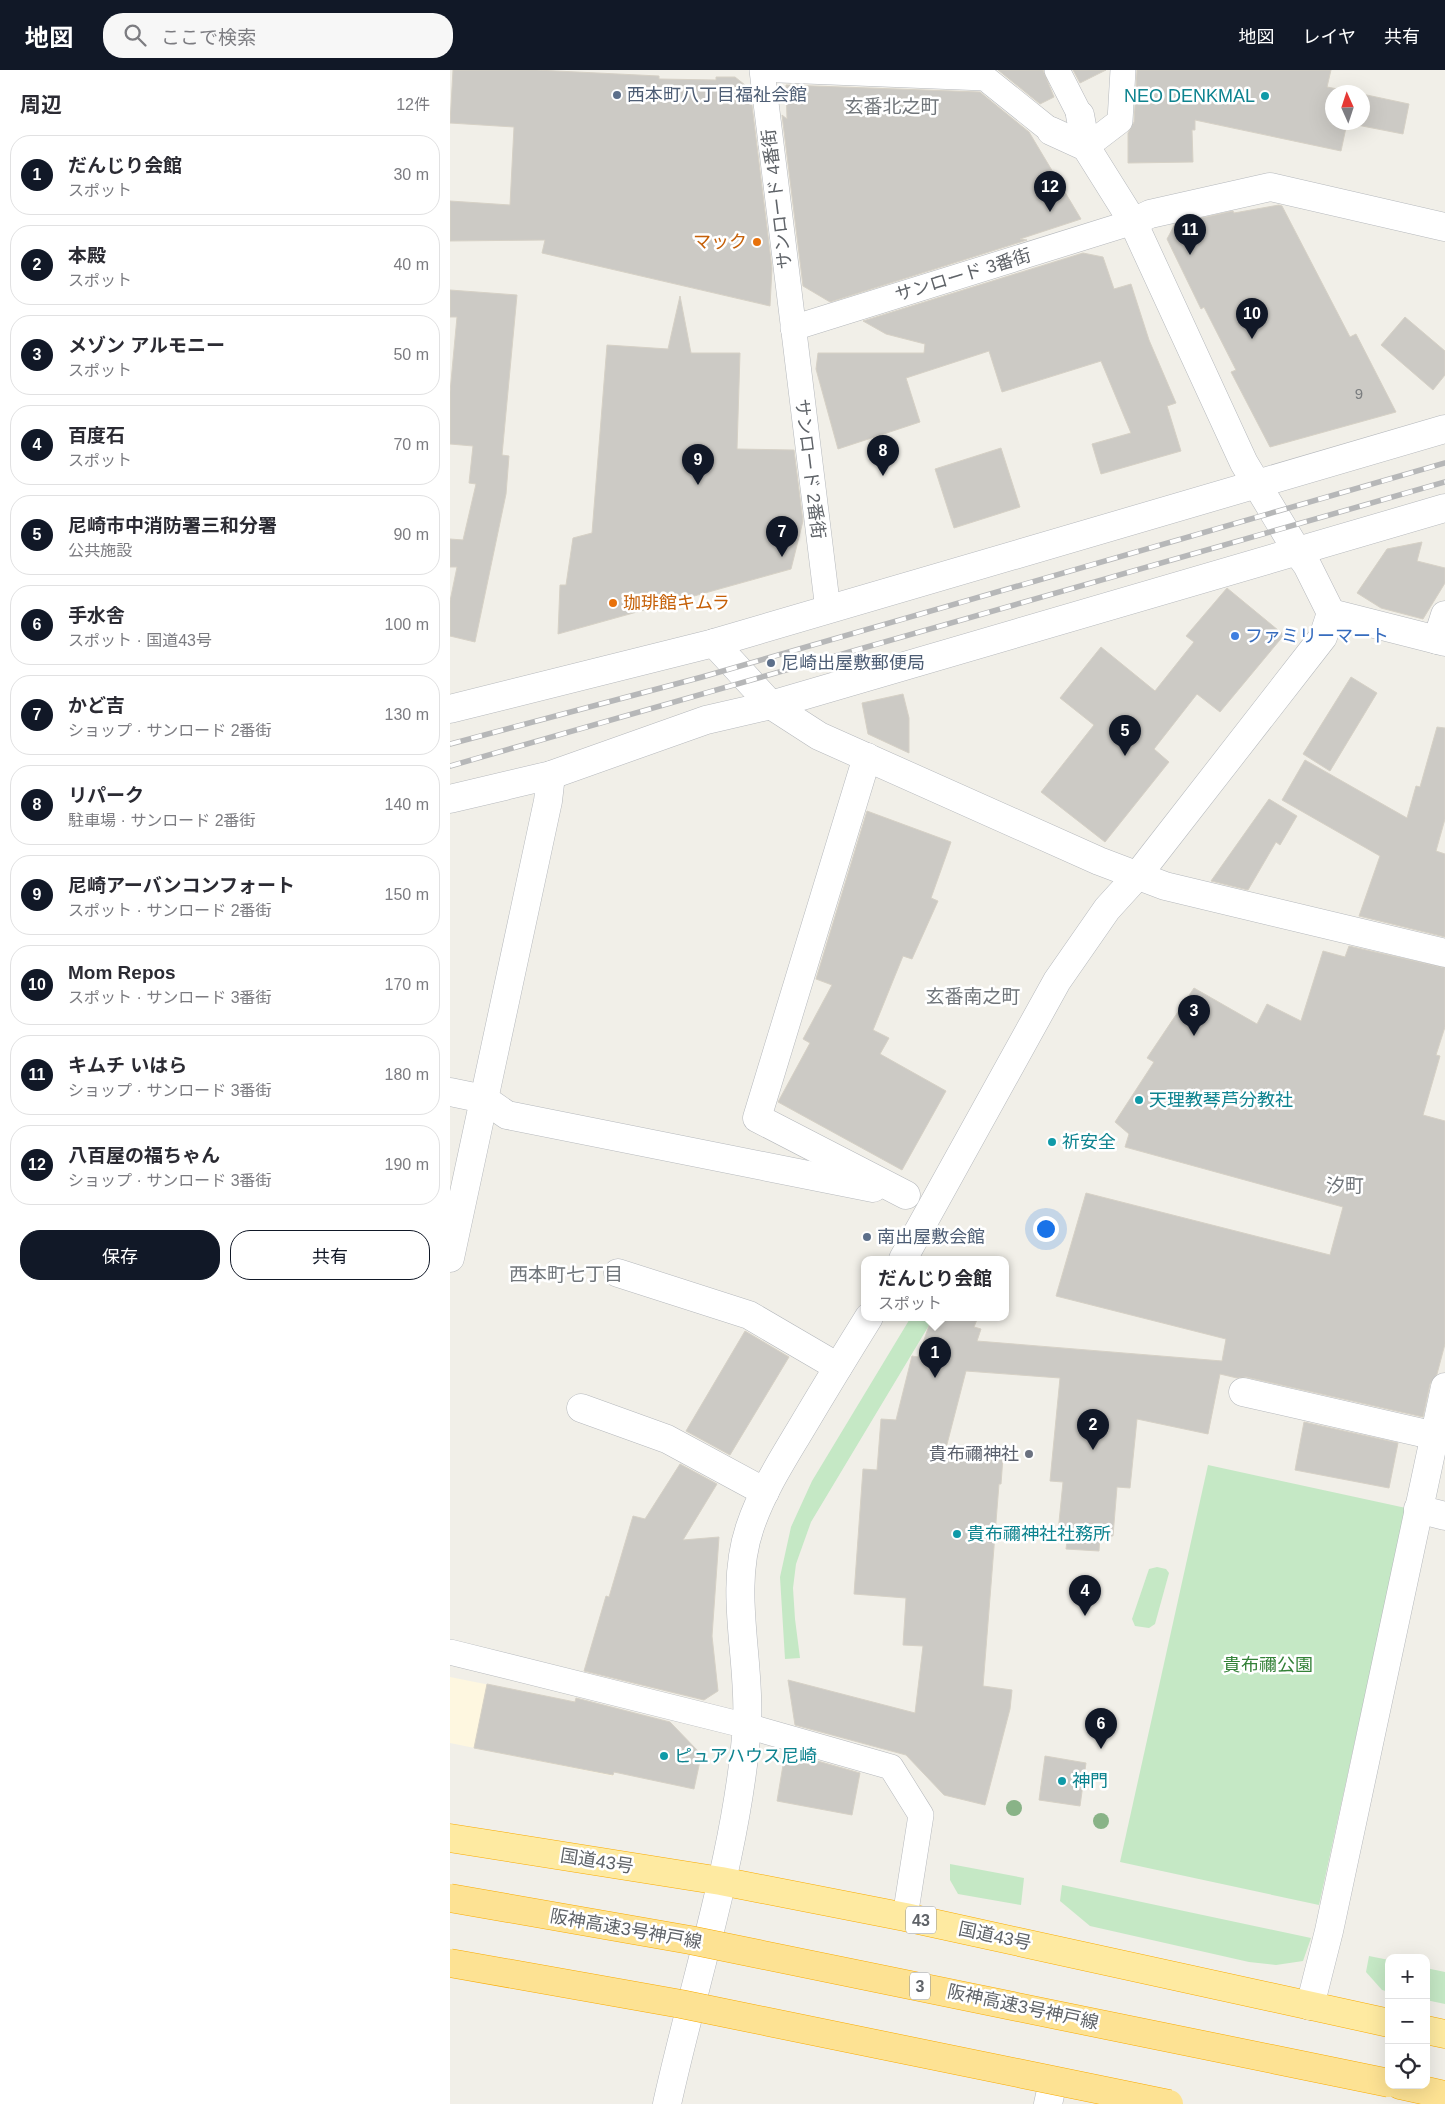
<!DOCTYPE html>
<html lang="ja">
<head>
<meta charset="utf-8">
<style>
  :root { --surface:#fff; --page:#f7f7f7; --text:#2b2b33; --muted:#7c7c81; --line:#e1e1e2; --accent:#111827 }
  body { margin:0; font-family:Arial,"Noto Sans JP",sans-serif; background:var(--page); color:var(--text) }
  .controls { position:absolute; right:15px; bottom:15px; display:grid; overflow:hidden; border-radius:10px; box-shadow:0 5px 20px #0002 }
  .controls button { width:45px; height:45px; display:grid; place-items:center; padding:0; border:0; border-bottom:1px solid var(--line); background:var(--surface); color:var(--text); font:25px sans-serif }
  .compass { position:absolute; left:875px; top:15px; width:45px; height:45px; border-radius:50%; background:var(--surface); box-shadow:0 5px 20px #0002; rotate:357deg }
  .you { position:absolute; left:595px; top:1158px; width:18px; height:18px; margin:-12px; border:4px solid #fff; border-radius:50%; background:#1a73e8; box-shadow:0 0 0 8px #1a73e833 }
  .badge { display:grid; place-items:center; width:32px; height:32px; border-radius:50%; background:var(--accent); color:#fff; font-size:16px; font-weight:700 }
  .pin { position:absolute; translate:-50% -41px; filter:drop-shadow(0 1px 2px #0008) }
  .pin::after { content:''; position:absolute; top:26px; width:18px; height:15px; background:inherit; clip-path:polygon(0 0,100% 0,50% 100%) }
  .popup { position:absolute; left:411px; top:1186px; width:148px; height:65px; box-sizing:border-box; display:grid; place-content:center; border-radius:10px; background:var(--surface); filter:drop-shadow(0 1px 4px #0005); font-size:16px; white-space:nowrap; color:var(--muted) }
  .popup b { font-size:19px; color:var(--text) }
  .popup::after { content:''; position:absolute; left:50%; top:100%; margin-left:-10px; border:10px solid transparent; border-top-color:var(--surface) }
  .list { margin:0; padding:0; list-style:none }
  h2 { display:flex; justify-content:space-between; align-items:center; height:65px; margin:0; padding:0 20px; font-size:21px }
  h2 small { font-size:16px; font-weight:400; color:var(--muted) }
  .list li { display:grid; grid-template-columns:32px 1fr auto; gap:15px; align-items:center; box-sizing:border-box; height:80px; margin:0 10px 10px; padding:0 10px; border:1px solid var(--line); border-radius:20px }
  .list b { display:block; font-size:19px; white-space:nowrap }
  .list p { margin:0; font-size:16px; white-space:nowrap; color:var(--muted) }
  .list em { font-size:16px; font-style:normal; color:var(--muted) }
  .actions { display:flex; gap:10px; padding:15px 20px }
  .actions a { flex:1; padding:11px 0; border:1px solid var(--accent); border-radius:20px; text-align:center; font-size:18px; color:var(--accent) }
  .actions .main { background:var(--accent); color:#fff }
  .icon { flex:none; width:28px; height:28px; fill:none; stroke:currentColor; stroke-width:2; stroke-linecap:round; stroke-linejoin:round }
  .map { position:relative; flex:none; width:995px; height:2034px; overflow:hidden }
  header { display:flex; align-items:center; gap:30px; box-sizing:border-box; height:70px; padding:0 25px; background:var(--accent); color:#fff }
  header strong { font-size:24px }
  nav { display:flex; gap:28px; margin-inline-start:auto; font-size:18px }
  .search { width:350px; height:45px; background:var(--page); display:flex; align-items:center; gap:12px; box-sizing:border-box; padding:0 18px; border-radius:20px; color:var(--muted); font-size:19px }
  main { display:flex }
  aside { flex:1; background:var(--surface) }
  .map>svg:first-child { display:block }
  .commercial { fill:#fef7e0 }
  .green { fill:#c5e8c5 }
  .building { fill:#cccac5; stroke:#d6d1c6 }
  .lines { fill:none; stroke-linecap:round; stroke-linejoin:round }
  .pedestrian-casing { stroke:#b5b8bc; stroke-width:26 }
  .minor-casing { stroke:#b5b8bc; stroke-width:29 }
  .tertiary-casing { stroke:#b5b8bc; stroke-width:29 }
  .trunk-casing { stroke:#f9ab00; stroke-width:29 }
  .motorway-casing { stroke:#f9ab00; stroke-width:29 }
  .pedestrian { stroke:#fff; stroke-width:25 }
  .minor { stroke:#fff; stroke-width:28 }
  .tertiary { stroke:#fff; stroke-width:28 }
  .trunk { stroke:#feeaa1; stroke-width:28 }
  .motorway { stroke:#fde293; stroke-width:28 }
  .rail-casing { stroke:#b6b7b8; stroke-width:5.5 }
  .rail { stroke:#fff; stroke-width:4; stroke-dasharray:11; stroke-linecap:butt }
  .motorway-bridge-casing { stroke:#f9ab00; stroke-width:29; stroke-linecap:butt }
  .motorway-bridge { stroke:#fde293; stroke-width:28 }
  .tree { fill:#89b387 }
  .service-dot { fill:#5c6f8a; stroke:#fff; stroke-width:2 }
  .culture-dot { fill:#0f9aa8; stroke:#fff; stroke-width:2 }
  .food-dot { fill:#e8710a; stroke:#fff; stroke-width:2 }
  .shop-dot { fill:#3f7fe0; stroke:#fff; stroke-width:2 }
  .worship-dot { fill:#6b7280; stroke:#fff; stroke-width:2 }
  .labels { text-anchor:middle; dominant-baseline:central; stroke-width:5; stroke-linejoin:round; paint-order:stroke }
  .number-label { font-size:15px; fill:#7a7d7f }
  .shield { fill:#fff; stroke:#8f9295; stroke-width:1 }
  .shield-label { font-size:16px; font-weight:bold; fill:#5f6368 }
  .service-label { font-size:18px; fill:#4e5e75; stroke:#fff; text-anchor:start }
  .culture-label { font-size:18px; fill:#0d838f; stroke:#fff; text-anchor:start }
  .street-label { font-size:18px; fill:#5f6368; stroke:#fff }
  .food-label { font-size:18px; fill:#c56008; stroke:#fff; text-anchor:end }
  .shop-label { font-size:18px; fill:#366cbe; stroke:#fff; text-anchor:start }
  .worship-label { font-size:18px; fill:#5b616d; stroke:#fff; text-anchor:end }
  .park-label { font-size:18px; fill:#348238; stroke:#fff }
  .neighbourhood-label { font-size:19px; fill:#70757a; stroke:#fff }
</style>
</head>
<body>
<header>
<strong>地図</strong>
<div class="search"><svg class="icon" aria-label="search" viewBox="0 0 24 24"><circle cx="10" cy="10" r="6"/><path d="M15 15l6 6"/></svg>ここで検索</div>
<nav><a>地図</a><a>レイヤ</a><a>共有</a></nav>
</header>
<main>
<aside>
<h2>周辺<small>12件</small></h2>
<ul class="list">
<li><span class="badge">1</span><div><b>だんじり会館</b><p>スポット</p></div><em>30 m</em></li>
<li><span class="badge">2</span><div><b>本殿</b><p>スポット</p></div><em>40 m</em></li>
<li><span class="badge">3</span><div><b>メゾン アルモニー</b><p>スポット</p></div><em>50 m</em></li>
<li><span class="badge">4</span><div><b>百度石</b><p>スポット</p></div><em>70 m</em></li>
<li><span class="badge">5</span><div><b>尼崎市中消防署三和分署</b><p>公共施設</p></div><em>90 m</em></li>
<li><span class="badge">6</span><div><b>手水舎</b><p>スポット · 国道43号</p></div><em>100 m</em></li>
<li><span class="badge">7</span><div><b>かど吉</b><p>ショップ · サンロード 2番街</p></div><em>130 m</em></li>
<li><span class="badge">8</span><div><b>リパーク</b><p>駐車場 · サンロード 2番街</p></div><em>140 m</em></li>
<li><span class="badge">9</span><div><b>尼崎アーバンコンフォート</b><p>スポット · サンロード 2番街</p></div><em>150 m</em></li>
<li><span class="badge">10</span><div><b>Mom Repos</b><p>スポット · サンロード 3番街</p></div><em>170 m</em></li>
<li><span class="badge">11</span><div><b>キムチ いはら</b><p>ショップ · サンロード 3番街</p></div><em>180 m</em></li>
<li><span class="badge">12</span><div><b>八百屋の福ちゃん</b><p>ショップ · サンロード 3番街</p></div><em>190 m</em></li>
</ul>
<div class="actions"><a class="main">保存</a><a>共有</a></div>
</aside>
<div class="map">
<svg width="995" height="2034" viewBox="0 0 995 2034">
  <rect width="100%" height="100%" fill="#f1efe8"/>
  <path class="commercial" d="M 0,1607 L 175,1642 L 163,1706 L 0,1673 Z"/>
  <g class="green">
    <path d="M 461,1247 L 484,1247 L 361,1452 L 346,1494 L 343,1518 L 345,1549 L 350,1588 L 335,1589 L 330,1507 L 341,1457 L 362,1411 Z"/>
    <path d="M 758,1395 L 956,1438 L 869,1835 L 670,1792 Z"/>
    <path d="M 707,1497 L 716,1499 L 719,1503 L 705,1554 L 699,1558 L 685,1556 L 682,1549 L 699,1499 Z"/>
    <path d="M 500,1794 L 574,1808 L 571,1835 L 508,1824 L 500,1810 Z"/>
    <path d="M 612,1815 L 861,1868 L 853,1891 L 826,1895 L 799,1892 L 640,1856 L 610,1831 Z"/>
    <path d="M 919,1886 L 939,1890 L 939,1922 L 932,1920 L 916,1902 Z"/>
    <path d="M 976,1898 L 995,1902 L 995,1934 L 976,1930 Z"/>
  </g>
  <g class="building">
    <path d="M 3,0 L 86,0 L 209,6 L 209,9 L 266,10 L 266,7 L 285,7 L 300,19 L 322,198 L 320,236 L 92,183 L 95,170 L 0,171 L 0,131 L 60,135 L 64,57 L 0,53 Z"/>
    <path d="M 548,0 L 593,0 L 604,27 L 590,34 Z"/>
    <path d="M 623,0 L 656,0 L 630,13 Z"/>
    <path d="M 687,0 L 881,0 L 877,17 L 904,22 L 882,22 L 882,52 L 912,52 L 912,24 L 959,34 L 953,64 L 897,53 L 891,81 L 745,50 L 745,60 L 742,60 L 743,92 L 678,93 L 678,63 L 684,52 Z"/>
    <path d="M 336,15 L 530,22 L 579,62 L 631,149 L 570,169 L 577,170 L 380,232 L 353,216 L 332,45 L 337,49 Z"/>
    <path d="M 829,135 L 832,136 L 900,267 L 906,264 L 946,342 L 820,377 L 781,302 L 786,300 L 754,237 L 751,239 L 717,169 L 725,154 L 783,141 L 784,143 Z"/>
    <path d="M 633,183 L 653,187 L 664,219 L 681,214 L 699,270 L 726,333 L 717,336 L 731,381 L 651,404 L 642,374 L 681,363 L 651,291 L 552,322 L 539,281 L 456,308 L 470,352 L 388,379 L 366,299 L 368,283 L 474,283 L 475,274 L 436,264 L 413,251 Z"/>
    <path d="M 0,220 L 67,225 L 52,385 L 59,386 L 56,424 L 25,572 L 0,566 L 0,531 L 7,497 L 0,497 L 0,469 L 13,470 L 26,414 L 19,413 L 23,376 L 0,374 L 0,322 L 7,247 L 0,247 Z"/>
    <path d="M 230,226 L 241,283 L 290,283 L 287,379 L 344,380 L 353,451 L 341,499 L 108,564 L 110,515 L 116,515 L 123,468 L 142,463 L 157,275 L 218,279 Z"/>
    <path d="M 955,247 L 995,281 L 995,305 L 983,320 L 931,275 Z"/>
    <path d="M 551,378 L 570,437 L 504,458 L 485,399 Z"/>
    <path d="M 972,472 L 967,491 L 995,498 L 995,513 L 973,549 L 931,538 L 907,523 L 937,479 Z"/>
    <path d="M 777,518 L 834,565 L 770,642 L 747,624 L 704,679 L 719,692 L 655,772 L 591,722 L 644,655 L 610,628 L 651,577 L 705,621 L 744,572 L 736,566 Z"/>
    <path d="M 901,607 L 927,623 L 880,701 L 853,684 Z"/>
    <path d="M 453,624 L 459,648 L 459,683 L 418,664 L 412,633 Z"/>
    <path d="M 987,657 L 995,658 L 995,749 L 986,781 L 995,784 L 995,867 L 909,846 L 930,786 L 832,730 L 855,690 L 957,748 L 966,716 L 970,717 Z"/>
    <path d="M 819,729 L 847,746 L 830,775 L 826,772 L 798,820 L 761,811 Z"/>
    <path d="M 417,741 L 501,772 L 481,828 L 488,831 L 462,889 L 453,886 L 423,960 L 439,968 L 430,984 L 496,1021 L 452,1100 L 328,1032 L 360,973 L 353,969 L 382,915 L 366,909 Z"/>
    <path d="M 899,876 L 995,898 L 995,957 L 986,985 L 990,986 L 973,1045 L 995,1051 L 995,1274 L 987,1304 L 980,1314 L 973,1347 L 796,1307 L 787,1308 L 770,1304 L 758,1364 L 687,1349 L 680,1418 L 667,1417 L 663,1466 L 650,1466 L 649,1481 L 616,1479 L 618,1463 L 608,1462 L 613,1412 L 600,1411 L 610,1308 L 516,1301 L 495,1382 L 553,1387 L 551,1414 L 549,1414 L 533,1616 L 562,1620 L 560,1639 L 535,1735 L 494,1725 L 456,1685 L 345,1655 L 338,1610 L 465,1643 L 473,1576 L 453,1575 L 456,1528 L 404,1524 L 413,1399 L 427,1400 L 431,1349 L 446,1350 L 462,1286 L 468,1287 L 482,1247 L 528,1247 L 524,1257 L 531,1259 L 527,1271 L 772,1291 L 776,1269 L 606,1226 L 636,1123 L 880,1185 L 893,1137 L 675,1077 L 679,1064 L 665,1052 L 704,992 L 697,988 L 744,918 L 807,954 L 817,934 L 851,951 L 873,881 L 895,887 Z"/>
    <path d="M 295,1261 L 339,1287 L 280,1385 L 236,1361 Z"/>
    <path d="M 854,1352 L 948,1373 L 939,1418 L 845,1400 Z"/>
    <path d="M 230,1394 L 267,1414 L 233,1470 L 269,1467 L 262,1566 L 268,1621 L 254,1630 L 134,1601 L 156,1526 L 159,1527 L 183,1446 L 195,1449 Z"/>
    <path d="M 37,1614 L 125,1632 L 126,1628 L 220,1652 L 248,1681 L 250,1691 L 244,1719 L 164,1702 L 163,1705 L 24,1678 Z"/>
    <path d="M 339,1683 L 410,1703 L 402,1745 L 327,1731 L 334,1689 L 337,1690 Z"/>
    <path d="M 595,1686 L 636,1693 L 630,1736 L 589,1730 Z"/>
  </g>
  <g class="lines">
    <defs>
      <g id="pedestrian">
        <path d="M 312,0 L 378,540"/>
        <path d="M 330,0 L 535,8 L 601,61"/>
        <path d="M 607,0 L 630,45"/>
        <path d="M 636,77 L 670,51 L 673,0"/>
        <path d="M 343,258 L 683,152"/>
        <path d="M 0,1582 L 297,1656 L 441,1697 L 471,1745 L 455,1847"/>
      </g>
      <g id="minor">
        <path d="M 630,45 L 636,77 L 683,152 L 794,393 L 847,481"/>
        <path d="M 601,61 L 636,77"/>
        <path d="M 683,152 L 700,144 L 820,117 L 995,157"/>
        <path d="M 881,543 L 995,572"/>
        <path d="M 987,570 L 995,545"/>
        <path d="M 264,573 L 321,635 L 369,666 L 649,791 L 715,816 L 995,883"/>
        <path d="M 0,639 L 264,573 L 995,359"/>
        <path d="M 417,687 L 307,1048 L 456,1125"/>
        <path d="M 0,729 L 101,705 L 256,650 L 321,635 L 995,438"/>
        <path d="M 0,1022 L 34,1029 L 57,1045 L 423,1118"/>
        <path d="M 0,1188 L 98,731 L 101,705"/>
        <path d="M 168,1203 L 299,1245 L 388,1297"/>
        <path d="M 793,1322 L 995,1368"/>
        <path d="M 131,1338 L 217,1369 L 315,1422"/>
        <path d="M 968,1439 L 995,1446"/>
        <path d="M 860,1936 L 879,1861 L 995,1317"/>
        <path d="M 598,2034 L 602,2016"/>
      </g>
      <g id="tertiary">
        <path d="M 453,1189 L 607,911 L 657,839 L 687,806 L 873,567 L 881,543 L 857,495 L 847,481"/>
        <path d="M 217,2034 C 244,1911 288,1781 297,1655 C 301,1590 278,1521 300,1457 C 312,1421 333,1389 352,1357 C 374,1320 396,1284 419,1247"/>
      </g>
      <g id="trunk">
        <path d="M 0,1768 L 271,1811 L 455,1847 L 939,1953"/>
        <path d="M 976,1960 L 995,1964"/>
      </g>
      <path id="motorway" d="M 950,2015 L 995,2025"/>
    </defs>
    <use href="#pedestrian" class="pedestrian-casing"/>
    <use href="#minor" class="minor-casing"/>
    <use href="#tertiary" class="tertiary-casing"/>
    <use href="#trunk" class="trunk-casing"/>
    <use href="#motorway" class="motorway-casing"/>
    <use href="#pedestrian" class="pedestrian"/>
    <use href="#minor" class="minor"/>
    <use href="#tertiary" class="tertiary"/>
    <use href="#trunk" class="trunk"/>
    <use href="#motorway" class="motorway"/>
    <defs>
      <g id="rail">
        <path d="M 0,674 L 252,607 L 995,393"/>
        <path d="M 0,696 L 995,412"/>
      </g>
    </defs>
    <use href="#rail" class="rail-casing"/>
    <use href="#rail" class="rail"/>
    <defs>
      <g id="motorway-bridge">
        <path d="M 0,1828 L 240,1870 L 939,2013"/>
        <path d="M 0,1893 L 231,1934 L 719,2034"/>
      </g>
    </defs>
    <use href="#motorway-bridge" class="motorway-bridge-casing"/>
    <use href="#motorway-bridge" class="motorway-bridge"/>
  </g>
  <g class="tree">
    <circle cx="564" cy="1738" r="8"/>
    <circle cx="651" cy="1751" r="8"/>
  </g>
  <g class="service-dot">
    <circle cx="167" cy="25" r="5"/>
    <circle cx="321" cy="593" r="5"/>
    <circle cx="417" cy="1167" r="5"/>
  </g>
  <g class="culture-dot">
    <circle cx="815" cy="26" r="5"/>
    <circle cx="689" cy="1030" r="5"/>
    <circle cx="602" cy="1072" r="5"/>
    <circle cx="507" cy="1464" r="5"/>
    <circle cx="214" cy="1686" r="5"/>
    <circle cx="612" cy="1711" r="5"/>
  </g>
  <g class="food-dot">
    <circle cx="307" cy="172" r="5"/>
    <circle cx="163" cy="533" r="5"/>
  </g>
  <circle class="shop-dot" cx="785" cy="566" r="5"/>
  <circle class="worship-dot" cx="579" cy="1384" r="5"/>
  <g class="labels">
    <g class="number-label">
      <text x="909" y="323">9</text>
    </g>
    <g class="shield">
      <rect x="456" y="1836.5" width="30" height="27" rx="4"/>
      <rect x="460" y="1902.5" width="20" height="27" rx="4"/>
    </g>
    <g class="shield-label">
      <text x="471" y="1850">43</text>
      <text x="470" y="1916">3</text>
    </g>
    <g class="service-label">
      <text x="177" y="25">西本町八丁目福祉会館</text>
      <text x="331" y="593">尼崎出屋敷郵便局</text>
      <text x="427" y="1167">南出屋敷会館</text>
    </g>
    <g class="culture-label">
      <text x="805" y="26" text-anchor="end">NEO DENKMAL</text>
      <text x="699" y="1030">天理教琴芦分教社</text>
      <text x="612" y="1072">祈安全</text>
      <text x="517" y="1464">貴布禰神社社務所</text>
      <text x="224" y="1686">ピュアハウス尼崎</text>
      <text x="622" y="1711">神門</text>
    </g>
    <g class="street-label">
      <text transform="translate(327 129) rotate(-97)">サンロード 4番街</text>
      <text transform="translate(513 205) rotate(-17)">サンロード 3番街</text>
      <text transform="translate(360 399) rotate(83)">サンロード 2番街</text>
      <text transform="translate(147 1791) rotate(9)">国道43号</text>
      <text transform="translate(176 1859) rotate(10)">阪神高速3号神戸線</text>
      <text transform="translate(545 1866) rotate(12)">国道43号</text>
      <text transform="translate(573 1937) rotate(12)">阪神高速3号神戸線</text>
    </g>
    <g class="food-label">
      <text x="297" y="172">マック</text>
      <text x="173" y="533" text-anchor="start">珈琲館キムラ</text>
    </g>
    <g class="shop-label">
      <text x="795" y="566">ファミリーマート</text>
    </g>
    <g class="worship-label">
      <text x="569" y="1384">貴布禰神社</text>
    </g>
    <g class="park-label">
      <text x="818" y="1595">貴布禰公園</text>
    </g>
    <g class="neighbourhood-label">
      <text x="442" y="36">玄番北之町</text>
      <text x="523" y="926">玄番南之町</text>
      <text x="895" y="1115">汐町</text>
      <text x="116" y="1204">西本町七丁目</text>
    </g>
  </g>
</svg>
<div class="controls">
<button>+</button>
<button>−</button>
<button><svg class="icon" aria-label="locate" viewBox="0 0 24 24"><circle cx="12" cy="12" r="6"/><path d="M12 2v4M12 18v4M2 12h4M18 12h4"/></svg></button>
</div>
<svg class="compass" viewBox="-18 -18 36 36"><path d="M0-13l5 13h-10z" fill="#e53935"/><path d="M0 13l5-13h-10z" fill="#7c7c81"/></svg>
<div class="you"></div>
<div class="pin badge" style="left:485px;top:1308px">1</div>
<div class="popup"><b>だんじり会館</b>スポット</div>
<div class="pin badge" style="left:643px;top:1380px">2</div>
<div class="pin badge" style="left:744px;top:966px">3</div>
<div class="pin badge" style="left:635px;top:1546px">4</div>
<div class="pin badge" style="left:675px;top:686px">5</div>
<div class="pin badge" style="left:651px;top:1679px">6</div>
<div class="pin badge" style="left:332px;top:487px">7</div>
<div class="pin badge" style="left:433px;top:406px">8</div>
<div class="pin badge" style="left:248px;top:415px">9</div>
<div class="pin badge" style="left:802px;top:269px">10</div>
<div class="pin badge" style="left:740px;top:185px">11</div>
<div class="pin badge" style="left:600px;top:142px">12</div>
</div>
</main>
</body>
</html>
